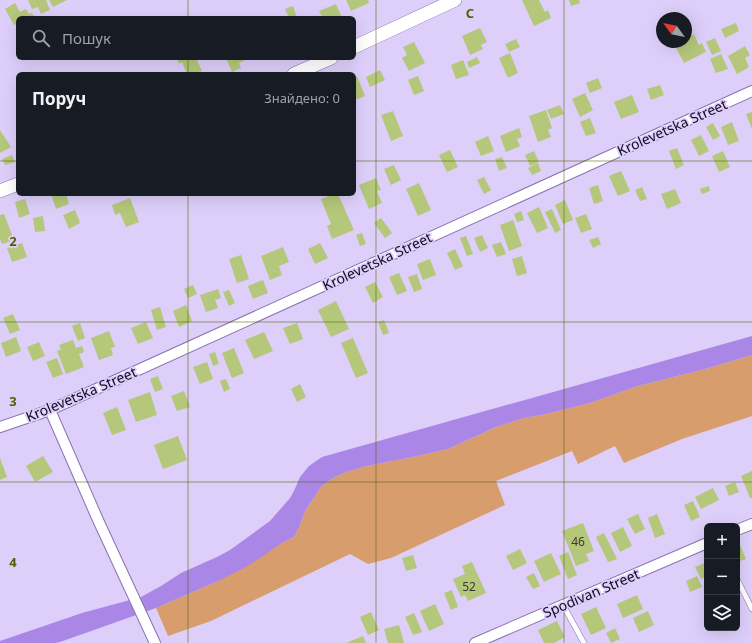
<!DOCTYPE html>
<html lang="uk">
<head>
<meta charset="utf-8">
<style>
  :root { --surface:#171b24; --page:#242831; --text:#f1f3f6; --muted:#9ea1a6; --line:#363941 }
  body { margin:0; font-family:"Noto Sans",sans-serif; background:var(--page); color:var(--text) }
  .controls { position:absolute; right:12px; bottom:12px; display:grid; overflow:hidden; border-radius:6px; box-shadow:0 4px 16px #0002 }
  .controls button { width:36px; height:36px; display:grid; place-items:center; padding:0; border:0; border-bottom:1px solid var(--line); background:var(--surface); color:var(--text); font:20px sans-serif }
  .compass { position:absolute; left:656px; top:12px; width:36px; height:36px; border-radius:50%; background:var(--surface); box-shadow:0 4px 16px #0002; rotate:303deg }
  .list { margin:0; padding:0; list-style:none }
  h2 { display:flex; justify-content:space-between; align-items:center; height:52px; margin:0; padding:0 16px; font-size:17px }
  h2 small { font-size:13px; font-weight:400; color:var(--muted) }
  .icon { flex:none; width:22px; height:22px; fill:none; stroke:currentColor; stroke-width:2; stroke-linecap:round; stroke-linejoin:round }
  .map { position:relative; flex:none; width:752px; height:643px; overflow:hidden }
  .search { position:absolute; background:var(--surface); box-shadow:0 4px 16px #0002; left:16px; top:16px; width:340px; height:44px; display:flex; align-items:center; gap:10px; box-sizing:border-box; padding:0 14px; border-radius:6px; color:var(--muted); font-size:15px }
  .panel { position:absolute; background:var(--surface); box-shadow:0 4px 16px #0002; left:16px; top:72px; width:340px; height:124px; border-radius:6px }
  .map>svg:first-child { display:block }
  .green { fill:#d89d6d }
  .water { fill:#aa86e7 }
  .building { fill:#b5c77b }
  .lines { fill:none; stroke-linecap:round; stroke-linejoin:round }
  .service-casing { stroke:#8971b3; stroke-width:6 }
  .minor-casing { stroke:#8971b3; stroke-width:12 }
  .tertiary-casing { stroke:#8971b3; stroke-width:14 }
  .service { stroke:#fff; stroke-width:5 }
  .minor { stroke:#fff; stroke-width:10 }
  .tertiary { stroke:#fff; stroke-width:13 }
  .grid { fill:none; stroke:#516002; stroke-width:1; stroke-opacity:0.55 }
  .labels { text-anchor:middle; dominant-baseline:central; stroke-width:3.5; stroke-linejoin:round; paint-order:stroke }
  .number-label { font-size:12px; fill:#3c3838 }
  .street-label { font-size:14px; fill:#130922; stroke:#ddcffa }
  .grid-label { font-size:13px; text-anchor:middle; font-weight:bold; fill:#516002; stroke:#ddcffa; stroke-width:3.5; stroke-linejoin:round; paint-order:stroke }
</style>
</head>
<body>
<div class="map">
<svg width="752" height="643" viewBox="0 0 752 643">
  <rect width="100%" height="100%" fill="#ddcffa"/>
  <path class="green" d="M 752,355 L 752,416 L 682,439 L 624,463 L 615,446 L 578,464 L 572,451 L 496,481 L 505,505 L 391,558 L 368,564 L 350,554 L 211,621 L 168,636 L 156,608 L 216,582 L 282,543 L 294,537 L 300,525 L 305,511 L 321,487 L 333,478 L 346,472 L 367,466 L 413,457 L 448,449 L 496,427 L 524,418 L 546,414 L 590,403 L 638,386 L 709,368 Z"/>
  <path class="water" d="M 752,336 L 752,355 L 709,368 L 638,386 L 590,403 L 546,414 L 524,418 L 496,427 L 448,449 L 413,457 L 367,466 L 346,472 L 333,478 L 321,487 L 305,511 L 300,525 L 294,537 L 282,543 L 248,566 L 216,582 L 156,608 L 60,642 L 55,643 L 0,643 L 0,641 L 82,613 L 141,597 L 161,586 L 181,573 L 217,557 L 230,550 L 270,521 L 290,498 L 294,491 L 300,477 L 309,466 L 322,457 Z"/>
  <g class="building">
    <path d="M 28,0 L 46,0 L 50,10 L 41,14 L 38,7 L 32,9 Z"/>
    <path d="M 49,0 L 67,0 L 53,7 Z"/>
    <path d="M 346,0 L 368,0 L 369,3 L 351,11 Z"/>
    <path d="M 522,0 L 539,0 L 545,12 L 548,10 L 551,18 L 534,26 Z"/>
    <path d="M 569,0 L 579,0 L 580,3 L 571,6 Z"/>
    <path d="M 15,3 L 20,12 L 26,9 L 29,14 L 32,13 L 35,18 L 18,18 L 18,23 L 14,25 L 5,9 Z"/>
    <path d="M 336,4 L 342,18 L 323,18 L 319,11 Z"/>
    <path d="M 293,6 L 297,18 L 289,18 L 285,9 Z"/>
    <path d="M 736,23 L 739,31 L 725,38 L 721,29 Z"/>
    <path d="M 480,28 L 487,42 L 481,45 L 483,49 L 470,55 L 462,36 Z"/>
    <path d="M 694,34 L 699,45 L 702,43 L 706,52 L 684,63 L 674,44 L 678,42 L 686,42 L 686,38 Z"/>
    <path d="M 715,38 L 721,51 L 712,55 L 706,42 Z"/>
    <path d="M 516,39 L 520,47 L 509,52 L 505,44 Z"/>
    <path d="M 414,42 L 425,63 L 409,71 L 402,58 L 407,55 L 403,47 Z"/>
    <path d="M 745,46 L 750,55 L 745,58 L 749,67 L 737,74 L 728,56 Z"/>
    <path d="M 510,53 L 518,73 L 508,78 L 499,58 Z"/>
    <path d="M 721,54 L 728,69 L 716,73 L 710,59 Z"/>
    <path d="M 477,57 L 480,63 L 469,68 L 467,62 Z"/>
    <path d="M 177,58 L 196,58 L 202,71 L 198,72 L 199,74 L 187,74 L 182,62 L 179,64 Z"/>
    <path d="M 226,58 L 250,58 L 239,63 L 241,68 L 232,72 Z"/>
    <path d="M 463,60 L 469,75 L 456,79 L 451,65 Z"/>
    <path d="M 380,70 L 385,80 L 370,87 L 366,77 Z"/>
    <path d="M 357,76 L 365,96 L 355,100 L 354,77 Z"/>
    <path d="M 418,76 L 424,91 L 414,95 L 408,80 Z"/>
    <path d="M 598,78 L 602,88 L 590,93 L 586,83 Z"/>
    <path d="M 660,85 L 664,95 L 651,100 L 647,89 Z"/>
    <path d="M 585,93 L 593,110 L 580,117 L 572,99 Z"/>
    <path d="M 632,95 L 639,112 L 621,119 L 614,102 Z"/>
    <path d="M 560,105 L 564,114 L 551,119 L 547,110 Z"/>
    <path d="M 546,110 L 552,128 L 548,130 L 551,137 L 538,142 L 529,116 Z"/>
    <path d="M 393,111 L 403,136 L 391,141 L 381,115 Z"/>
    <path d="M 752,112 L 752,129 L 746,114 Z"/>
    <path d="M 590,118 L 596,133 L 586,136 L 580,122 Z"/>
    <path d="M 732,122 L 739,141 L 728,145 L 721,127 Z"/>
    <path d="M 713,123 L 720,136 L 713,140 L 706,127 Z"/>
    <path d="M 519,128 L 522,137 L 517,139 L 520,146 L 506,152 L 500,136 Z"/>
    <path d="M 0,130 L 11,147 L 0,153 Z"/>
    <path d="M 701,135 L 709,151 L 699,156 L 691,140 Z"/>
    <path d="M 488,136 L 494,151 L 481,156 L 475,142 Z"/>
    <path d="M 677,148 L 684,165 L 676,169 L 669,151 Z"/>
    <path d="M 450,150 L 458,167 L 447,172 L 439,155 Z"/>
    <path d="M 534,151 L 539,162 L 530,166 L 525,155 Z"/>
    <path d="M 723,151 L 730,167 L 719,172 L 712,156 Z"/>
    <path d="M 12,155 L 15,162 L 5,165 L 2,159 Z"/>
    <path d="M 502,157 L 507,168 L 499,171 L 495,159 Z"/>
    <path d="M 538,163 L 541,171 L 532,175 L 528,168 Z"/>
    <path d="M 394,165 L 401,180 L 391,185 L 384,169 Z"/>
    <path d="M 621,171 L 630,191 L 618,196 L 609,176 Z"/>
    <path d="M 484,177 L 491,190 L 484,194 L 477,180 Z"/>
    <path d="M 376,178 L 381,190 L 377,191 L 382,203 L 369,209 L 359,185 Z"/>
    <path d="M 419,183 L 431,210 L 418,216 L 406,189 Z"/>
    <path d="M 598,185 L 603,201 L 594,204 L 589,188 Z"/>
    <path d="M 709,186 L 710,191 L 702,194 L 700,189 Z"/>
    <path d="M 642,187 L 647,199 L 640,201 L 635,190 Z"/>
    <path d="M 675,189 L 681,203 L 667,209 L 661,194 Z"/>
    <path d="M 51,194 L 66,194 L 69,204 L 56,209 Z"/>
    <path d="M 333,194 L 338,194 L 354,230 L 332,239 L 327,226 L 331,224 L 321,199 Z"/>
    <path d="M 130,198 L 139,222 L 126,227 L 120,213 L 115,215 L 112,205 Z"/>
    <path d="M 25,199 L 30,214 L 19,218 L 15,202 Z"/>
    <path d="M 565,200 L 573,220 L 563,224 L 555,205 Z"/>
    <path d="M 539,207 L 548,228 L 537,233 L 527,213 Z"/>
    <path d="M 552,209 L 561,230 L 555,233 L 545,212 Z"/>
    <path d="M 75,210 L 80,223 L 69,229 L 63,215 Z"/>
    <path d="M 521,211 L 524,220 L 517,222 L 514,214 Z"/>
    <path d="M 4,214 L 14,240 L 2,244 L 0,239 L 0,215 Z"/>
    <path d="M 586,214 L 592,229 L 581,233 L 575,218 Z"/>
    <path d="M 43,216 L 45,231 L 35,232 L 33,218 Z"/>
    <path d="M 381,218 L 392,233 L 385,238 L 374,223 Z"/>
    <path d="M 513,220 L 522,246 L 509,251 L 500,225 Z"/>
    <path d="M 362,233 L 366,244 L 360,246 L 356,235 Z"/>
    <path d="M 482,235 L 488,248 L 480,252 L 474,238 Z"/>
    <path d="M 466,236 L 473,254 L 467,256 L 460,238 Z"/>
    <path d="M 598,237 L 601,244 L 593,248 L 589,240 Z"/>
    <path d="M 501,242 L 506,254 L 497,257 L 492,245 Z"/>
    <path d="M 22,243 L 27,257 L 12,262 L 7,248 Z"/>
    <path d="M 320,243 L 328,258 L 315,264 L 308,249 Z"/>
    <path d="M 283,247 L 289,262 L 279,266 L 282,275 L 270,280 L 261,256 Z"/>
    <path d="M 455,249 L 463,266 L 455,270 L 447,253 Z"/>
    <path d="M 241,255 L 249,279 L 237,283 L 229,259 Z"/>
    <path d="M 522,256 L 527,273 L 517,276 L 512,259 Z"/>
    <path d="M 430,259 L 436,275 L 423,280 L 417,264 Z"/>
    <path d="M 399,273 L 407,291 L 397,295 L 389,277 Z"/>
    <path d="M 417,274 L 422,289 L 414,292 L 408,277 Z"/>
    <path d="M 263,280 L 268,293 L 253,299 L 248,286 Z"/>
    <path d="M 375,282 L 383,297 L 373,303 L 365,287 Z"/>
    <path d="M 193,285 L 197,294 L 188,298 L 184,289 Z"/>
    <path d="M 218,289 L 221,298 L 215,300 L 218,308 L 206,312 L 200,295 Z"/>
    <path d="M 229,290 L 235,303 L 229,306 L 223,292 Z"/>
    <path d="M 336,301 L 349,329 L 331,337 L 318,310 Z"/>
    <path d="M 186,305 L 192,321 L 179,327 L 173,311 Z"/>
    <path d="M 160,307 L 166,327 L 157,330 L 151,310 Z"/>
    <path d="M 13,314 L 20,330 L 10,334 L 3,318 Z"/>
    <path d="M 384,320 L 389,333 L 383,335 L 378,322 Z"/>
    <path d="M 146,322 L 153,338 L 138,344 L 131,328 Z"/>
    <path d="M 80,323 L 85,338 L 78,341 L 72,326 Z"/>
    <path d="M 297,323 L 303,339 L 290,344 L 283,328 Z"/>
    <path d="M 109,331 L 115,347 L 111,348 L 113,355 L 99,360 L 91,338 Z"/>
    <path d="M 264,332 L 273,351 L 254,359 L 245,340 Z"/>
    <path d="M 16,337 L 21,351 L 6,357 L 1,343 Z"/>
    <path d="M 353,338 L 368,373 L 356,378 L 341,343 Z"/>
    <path d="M 73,340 L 76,348 L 82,346 L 84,352 L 79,354 L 84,367 L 66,374 L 57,351 L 61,349 L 59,345 Z"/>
    <path d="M 39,342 L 45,356 L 33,361 L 27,347 Z"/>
    <path d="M 234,348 L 244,373 L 232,378 L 222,353 Z"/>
    <path d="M 215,352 L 219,364 L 213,366 L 209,354 Z"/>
    <path d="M 57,358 L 63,374 L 53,378 L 46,362 Z"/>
    <path d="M 207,362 L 213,379 L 200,384 L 193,367 Z"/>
    <path d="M 158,376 L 163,389 L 155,392 L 150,379 Z"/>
    <path d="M 226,379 L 230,389 L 224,392 L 220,381 Z"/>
    <path d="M 300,384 L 306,397 L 297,402 L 291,389 Z"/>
    <path d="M 184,391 L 190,407 L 177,411 L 171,396 Z"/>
    <path d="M 150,392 L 157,415 L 136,422 L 128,400 Z"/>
    <path d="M 117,407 L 126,430 L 112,435 L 103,413 Z"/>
    <path d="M 178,436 L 187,460 L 163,469 L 154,445 Z"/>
    <path d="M 43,456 L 53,472 L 35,482 L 26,466 Z"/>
    <path d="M 0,458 L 7,477 L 0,480 Z"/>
    <path d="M 752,471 L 752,498 L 750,498 L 741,476 Z"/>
    <path d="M 735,482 L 739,492 L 729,496 L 725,486 Z"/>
    <path d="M 713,488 L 719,500 L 701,509 L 695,497 Z"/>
    <path d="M 693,501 L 700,517 L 691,521 L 684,505 Z"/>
    <path d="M 638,514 L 645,529 L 635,534 L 627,519 Z"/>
    <path d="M 657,514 L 665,534 L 655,538 L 648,518 Z"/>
    <path d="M 583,523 L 594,551 L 586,554 L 589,561 L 576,566 L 562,531 Z"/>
    <path d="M 623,527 L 632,546 L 620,552 L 611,533 Z"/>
    <path d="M 604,533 L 617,559 L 608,562 L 596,537 Z"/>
    <path d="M 740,545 L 746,559 L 737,562 L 737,546 Z"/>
    <path d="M 520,549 L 527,563 L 513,570 L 506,556 Z"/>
    <path d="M 568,552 L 577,575 L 568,579 L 559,556 Z"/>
    <path d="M 551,553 L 561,574 L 544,582 L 534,561 Z"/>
    <path d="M 413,555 L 417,568 L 406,571 L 402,558 Z"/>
    <path d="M 472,562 L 486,593 L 468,601 L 465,595 L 461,597 L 453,579 L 465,574 L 462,566 Z"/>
    <path d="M 707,562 L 707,576 L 701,579 L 695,567 Z"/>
    <path d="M 534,573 L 540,586 L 533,589 L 526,577 Z"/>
    <path d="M 697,576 L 702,587 L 690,592 L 686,581 Z"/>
    <path d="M 452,590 L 458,607 L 451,610 L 444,593 Z"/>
    <path d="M 637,595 L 643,609 L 623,618 L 617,604 Z"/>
    <path d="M 435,604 L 444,624 L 429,631 L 420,611 Z"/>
    <path d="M 596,607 L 606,628 L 591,635 L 581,614 Z"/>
    <path d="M 648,611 L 654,625 L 639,632 L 633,618 Z"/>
    <path d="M 371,612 L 379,630 L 368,635 L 360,617 Z"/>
    <path d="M 414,613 L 422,632 L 413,635 L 405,617 Z"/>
    <path d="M 557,621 L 565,637 L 554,643 L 544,643 L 538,630 Z"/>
    <path d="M 399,625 L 404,643 L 388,643 L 384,629 Z"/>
    <path d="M 615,628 L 620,639 L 611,643 L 606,633 Z"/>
    <path d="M 363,636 L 366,643 L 346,643 Z"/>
  </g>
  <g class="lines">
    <defs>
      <g id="service">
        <path d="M 737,579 L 752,609"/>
        <path d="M 563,605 L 584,643"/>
      </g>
      <g id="minor">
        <path d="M 50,410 L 98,520 L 155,643"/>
        <path d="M 0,427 L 50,410 L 752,91"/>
        <path d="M 737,530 L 752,524"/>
        <path d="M 475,643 L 707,543"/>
      </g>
      <g id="tertiary">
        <path d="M 354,47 L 455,0"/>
        <path d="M 294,74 L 331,58"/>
        <path d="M 0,191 L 18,184"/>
      </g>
    </defs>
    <use href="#service" class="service-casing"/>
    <use href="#minor" class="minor-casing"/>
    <use href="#tertiary" class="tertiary-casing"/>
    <use href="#service" class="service"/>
    <use href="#minor" class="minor"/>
    <use href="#tertiary" class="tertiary"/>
  </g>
  <path class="grid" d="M 188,0 L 188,18M 376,0 L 376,643M 564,0 L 564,643M 188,58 L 188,74M 0,161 L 18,161M 354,161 L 752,161M 188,194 L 188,643M 0,322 L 752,322M 0,482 L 752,482"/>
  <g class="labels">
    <g class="number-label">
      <text x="578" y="541">46</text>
      <text x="469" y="586">52</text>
    </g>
    <g class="street-label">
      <text transform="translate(672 127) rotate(-24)">Krolevetska Street</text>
      <text transform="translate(377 261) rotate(-25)">Krolevetska Street</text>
      <text transform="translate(81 394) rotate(-23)">Krolevetska Street</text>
      <text transform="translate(591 593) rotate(-23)">Spodivan Street</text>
    </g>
  </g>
  <g class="grid-label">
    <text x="470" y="18">C</text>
    <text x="13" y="246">2</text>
    <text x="13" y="406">3</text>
    <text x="13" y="567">4</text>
  </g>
</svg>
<div class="controls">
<button>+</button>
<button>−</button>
<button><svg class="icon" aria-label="layers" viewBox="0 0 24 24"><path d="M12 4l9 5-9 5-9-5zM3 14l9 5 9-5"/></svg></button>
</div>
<svg class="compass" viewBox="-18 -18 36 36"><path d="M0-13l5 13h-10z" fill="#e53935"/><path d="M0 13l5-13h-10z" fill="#9ea1a6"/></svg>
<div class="search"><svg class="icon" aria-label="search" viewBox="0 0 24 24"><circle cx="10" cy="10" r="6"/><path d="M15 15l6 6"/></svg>Пошук</div>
<section class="panel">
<h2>Поруч<small>Знайдено: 0</small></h2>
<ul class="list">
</ul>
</section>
</div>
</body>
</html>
